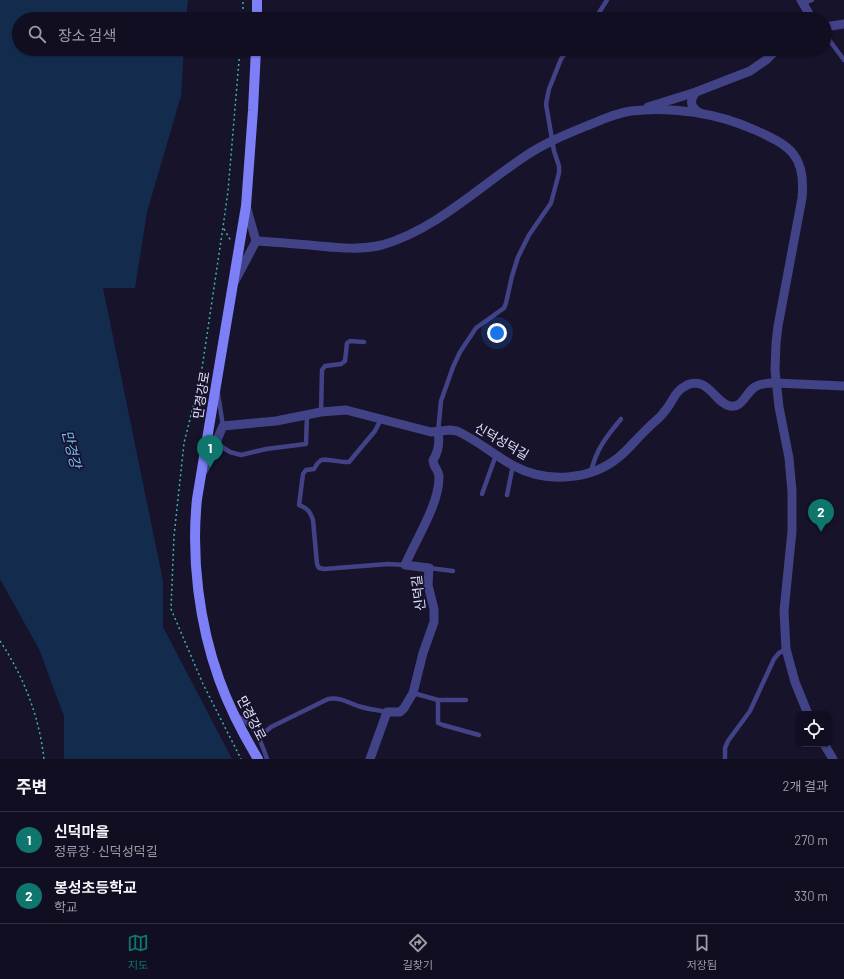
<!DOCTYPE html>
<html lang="ko">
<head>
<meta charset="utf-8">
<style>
  :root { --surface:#100e20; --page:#191729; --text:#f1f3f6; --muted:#9c9ca5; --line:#302e3e; --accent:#0f766e }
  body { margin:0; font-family:Barlow,"Noto Sans KR",sans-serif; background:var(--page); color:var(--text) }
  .controls { position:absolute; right:12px; bottom:12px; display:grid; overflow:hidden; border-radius:8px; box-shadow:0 1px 3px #0004 }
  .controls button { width:36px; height:36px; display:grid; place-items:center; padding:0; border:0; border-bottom:1px solid var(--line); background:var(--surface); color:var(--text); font:20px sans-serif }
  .you { position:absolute; left:497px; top:333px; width:14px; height:14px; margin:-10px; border:3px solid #fff; border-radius:50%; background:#1a73e8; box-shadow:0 0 0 6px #1a73e833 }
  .badge { display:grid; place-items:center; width:26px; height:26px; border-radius:50%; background:var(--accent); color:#fff; font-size:13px; font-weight:700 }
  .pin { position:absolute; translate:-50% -33px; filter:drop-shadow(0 1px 2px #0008) }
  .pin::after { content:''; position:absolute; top:21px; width:14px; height:12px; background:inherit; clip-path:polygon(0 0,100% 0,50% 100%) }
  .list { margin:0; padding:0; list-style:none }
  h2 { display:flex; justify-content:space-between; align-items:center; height:52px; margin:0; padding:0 16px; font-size:17px }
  h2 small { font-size:13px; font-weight:400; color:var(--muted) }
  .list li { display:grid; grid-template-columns:26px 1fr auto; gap:12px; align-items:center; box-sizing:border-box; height:56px; padding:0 16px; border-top:1px solid var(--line) }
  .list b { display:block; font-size:15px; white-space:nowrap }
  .list p { margin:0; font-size:13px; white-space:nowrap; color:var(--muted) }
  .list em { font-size:13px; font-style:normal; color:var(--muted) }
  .icon { flex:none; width:22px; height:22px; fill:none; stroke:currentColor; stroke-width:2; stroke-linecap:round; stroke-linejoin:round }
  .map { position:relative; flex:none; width:844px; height:759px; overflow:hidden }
  .search { position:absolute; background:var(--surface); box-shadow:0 1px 3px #0004; left:12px; right:12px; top:12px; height:44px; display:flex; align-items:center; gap:10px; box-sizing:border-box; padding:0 14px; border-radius:22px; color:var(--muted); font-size:15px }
  .sheet { height:164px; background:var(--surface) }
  nav { display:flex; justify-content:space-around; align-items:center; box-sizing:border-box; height:56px; border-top:1px solid var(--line); background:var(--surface); font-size:11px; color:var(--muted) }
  nav a { display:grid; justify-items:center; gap:2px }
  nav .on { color:var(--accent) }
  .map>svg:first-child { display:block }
  .water { fill:#132c4e }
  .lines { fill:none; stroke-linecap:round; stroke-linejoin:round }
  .path { stroke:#3ab6a9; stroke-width:1.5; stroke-dasharray:2 3; stroke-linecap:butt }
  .lane { stroke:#424286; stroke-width:4.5 }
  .street { stroke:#424286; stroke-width:9 }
  .secondary { stroke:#7d7ff6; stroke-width:10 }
  .labels { text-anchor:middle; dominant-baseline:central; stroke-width:3.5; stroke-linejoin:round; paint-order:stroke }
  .street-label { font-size:13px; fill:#e1dffd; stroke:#16132b }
  .water-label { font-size:14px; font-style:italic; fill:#74bff5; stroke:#16132b }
</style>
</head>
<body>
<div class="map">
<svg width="844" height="759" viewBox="0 0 844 759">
  <rect width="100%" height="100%" fill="#16132b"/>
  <path class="water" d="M 0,0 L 188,0 L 186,19 L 19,19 L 19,49 L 184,49 L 181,96 L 147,212 L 135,288 L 103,288 L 163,581 L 163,627 L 232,759 L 64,759 L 64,716 L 39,649 L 0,579 Z"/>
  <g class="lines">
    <g class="path">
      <path d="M 243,19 L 243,0"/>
      <path d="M 240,49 L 228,191 L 223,227 L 201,375 L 184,443 L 174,536 L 171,609 L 203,684 L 241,759"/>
      <path d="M 224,229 L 231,241"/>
      <path d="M 0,641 C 24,677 39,716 44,759"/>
    </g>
    <g class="lane">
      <path d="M 804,3 L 812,0"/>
      <path d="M 595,19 L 607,0"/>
      <path d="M 825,30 L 830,41 L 844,60"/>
      <path d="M 218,394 L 223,426"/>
      <path d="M 321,412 L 322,370 L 325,366 L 341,364 L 345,361 L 347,343 L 350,341 L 364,342"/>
      <path d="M 381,419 L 375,431 L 349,462 C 341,463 324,457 320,461 C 317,463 316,466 314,469 L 306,470 L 303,474 L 299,505 C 307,508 310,511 313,520 L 317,564 L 319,568 L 324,569 L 388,564 L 405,565"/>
      <path d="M 438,432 L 441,401 L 453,367 L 460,352 L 476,328 L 504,308 L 506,303 L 512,276 L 518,257 L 529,235 L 551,203 L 559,173 L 559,166 L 554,151 L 546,104 L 549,89 L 561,59 L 568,49"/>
      <path d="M 216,443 L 230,452 L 241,455 L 266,449 L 306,444 L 307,415"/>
      <path d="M 591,472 C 596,449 607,436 621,419"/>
      <path d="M 482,494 L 496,455"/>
      <path d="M 507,495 L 513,465"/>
      <path d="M 429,568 L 453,571"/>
      <path d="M 413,693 L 438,700 L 466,700"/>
      <path d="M 438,700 L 438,723 L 443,725 L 479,735"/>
      <path d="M 237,716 C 255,725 261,741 267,759"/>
      <path d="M 259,737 L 271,727 L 328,699 C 340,697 347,702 358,706 C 367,709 377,710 387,712"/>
      <path d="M 725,759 L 725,748 L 728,741 L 750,711 L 774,659 L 779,653 L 786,649"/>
    </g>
    <g class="street">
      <path d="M 801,0 L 808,12 L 810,19"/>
      <path d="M 825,27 L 844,24"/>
      <path d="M 696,92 C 689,101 690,107 700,113"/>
      <path d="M 648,107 L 696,92 L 750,71 L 766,60 L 777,49"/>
      <path d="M 256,241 C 277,242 298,244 319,246 C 340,248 361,250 382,245 C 435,230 479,187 524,157 C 544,143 567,134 589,125 C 603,119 616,113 631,111 C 672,106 717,113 755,130 C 791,146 806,156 802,198 L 778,326 L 776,343 L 775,370 L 779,407 L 789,458 L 792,491 L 792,531 L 784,611 L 786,649 L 795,682 L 808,714"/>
      <path d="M 235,281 L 256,241 L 246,206"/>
      <path d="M 204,470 L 223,426 L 276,421 L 321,412 L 346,410 L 431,432 L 450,430 L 457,431 C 477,440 494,455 514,466 C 546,483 590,481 619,457 C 630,448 639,436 649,427 C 654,422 660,418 664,412 C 673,403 673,392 687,385 C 708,376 715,403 730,406 C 742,409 746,392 755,387 C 761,383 769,383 775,383 L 844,386"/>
      <path d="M 824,744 L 833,759"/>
      <path d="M 370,759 L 387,712 L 400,712 L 404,708 L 413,693 L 423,653 L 434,622 L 434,609 L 428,585 L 429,568 L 405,565 C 416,539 439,505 439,477 C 439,470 433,467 433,460 C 439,451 440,443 438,432"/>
    </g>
    <g class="secondary">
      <path d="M 257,19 L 257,0"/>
      <path d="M 256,49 L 253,110 L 246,206 L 197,499 C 191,558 199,623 219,679 C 229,707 243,734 258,759"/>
    </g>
  </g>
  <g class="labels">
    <g class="street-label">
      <text transform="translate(201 395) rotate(-81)">만경강로</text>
      <text transform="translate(502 441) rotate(30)">신덕성덕길</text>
      <text transform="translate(418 593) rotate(-97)">신덕길</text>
      <text transform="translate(252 718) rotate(63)">만경강로</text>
    </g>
    <g class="water-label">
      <text transform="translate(72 449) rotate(76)">만경강</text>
    </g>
  </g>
</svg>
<div class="controls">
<button><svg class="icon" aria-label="locate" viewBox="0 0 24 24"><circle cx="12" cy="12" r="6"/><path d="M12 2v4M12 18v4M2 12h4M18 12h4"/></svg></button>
</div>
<div class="you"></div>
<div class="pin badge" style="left:210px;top:468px">1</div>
<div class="pin badge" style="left:821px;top:532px">2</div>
<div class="search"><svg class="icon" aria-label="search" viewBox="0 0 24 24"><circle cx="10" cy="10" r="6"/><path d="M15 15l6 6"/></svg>장소 검색</div>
</div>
<section class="sheet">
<h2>주변<small>2개 결과</small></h2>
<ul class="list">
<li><span class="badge">1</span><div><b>신덕마을</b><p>정류장 · 신덕성덕길</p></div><em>270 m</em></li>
<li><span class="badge">2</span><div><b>봉성초등학교</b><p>학교</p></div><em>330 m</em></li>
</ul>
</section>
<nav>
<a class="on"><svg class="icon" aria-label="map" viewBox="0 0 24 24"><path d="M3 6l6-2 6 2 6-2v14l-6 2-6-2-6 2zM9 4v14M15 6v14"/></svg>지도</a>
<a><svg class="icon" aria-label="directions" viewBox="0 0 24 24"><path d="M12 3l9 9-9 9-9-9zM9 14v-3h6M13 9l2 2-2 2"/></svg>길찾기</a>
<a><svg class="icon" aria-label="saved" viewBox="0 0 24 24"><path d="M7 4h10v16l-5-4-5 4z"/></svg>저장됨</a>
</nav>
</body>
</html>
